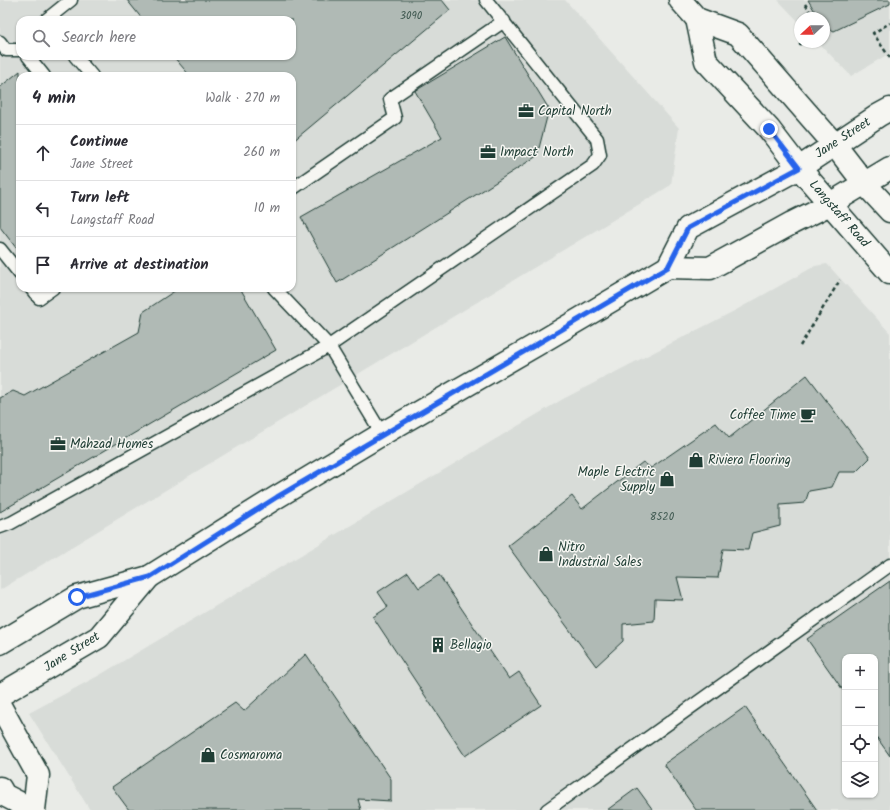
<!DOCTYPE html>
<html lang="en">
<head>
<meta charset="utf-8">
<style>
  :root { --surface:#fff; --page:#f2f2f3; --text:#2b2b33; --muted:#7c7c81; --line:#e1e1e2 }
  body { margin:0; font-family:Kalam,sans-serif; background:var(--page); color:var(--text) }
  .controls { position:absolute; right:12px; bottom:12px; display:grid; overflow:hidden; border-radius:8px; box-shadow:0 1px 3px #0004 }
  .controls button { width:36px; height:36px; display:grid; place-items:center; padding:0; border:0; border-bottom:1px solid var(--line); background:var(--surface); color:var(--text); font:20px sans-serif }
  .compass { position:absolute; left:794px; top:12px; width:36px; height:36px; border-radius:50%; background:var(--surface); box-shadow:0 1px 3px #0004; rotate:248deg }
  .stop { position:absolute; width:12px; height:12px; margin:-9px; border:3px solid #2563eb; border-radius:50%; background:#fff }
  .stop.end { background:#2563eb; border-color:#fff; box-shadow:0 1px 4px #0008 }
  .list { margin:0; padding:0; list-style:none }
  h2 { display:flex; justify-content:space-between; align-items:center; height:52px; margin:0; padding:0 16px; font-size:17px }
  h2 small { font-size:13px; font-weight:400; color:var(--muted) }
  .list li { display:grid; grid-template-columns:26px 1fr auto; gap:12px; align-items:center; box-sizing:border-box; height:56px; padding:0 16px; border-top:1px solid var(--line) }
  .list b { display:block; font-size:15px; white-space:nowrap }
  .list p { margin:0; font-size:13px; white-space:nowrap; color:var(--muted) }
  .list em { font-size:13px; font-style:normal; color:var(--muted) }
  .icon { flex:none; width:22px; height:22px; fill:none; stroke:currentColor; stroke-width:2; stroke-linecap:round; stroke-linejoin:round }
  .map { position:relative; flex:none; width:890px; height:810px; overflow:hidden }
  .search { position:absolute; background:var(--surface); box-shadow:0 1px 3px #0004; left:16px; top:16px; width:280px; height:44px; display:flex; align-items:center; gap:10px; box-sizing:border-box; padding:0 14px; border-radius:12px; color:var(--muted); font-size:15px }
  .panel { position:absolute; background:var(--surface); box-shadow:0 1px 3px #0004; left:16px; top:72px; width:280px; height:220px; border-radius:12px }
  .map>svg:first-child { display:block }
  .built { fill:#d8dcd8; fill-rule:evenodd }
  .building { fill:#b0bab5; stroke:#1f3d34 }
  .lines { fill:none; stroke-linecap:round; stroke-linejoin:round }
  .service-casing { stroke:#1f3d34; stroke-width:15 }
  .minor-casing { stroke:#1f3d34; stroke-width:25 }
  .tertiary-casing { stroke:#1f3d34; stroke-width:25 }
  .secondary-casing { stroke:#1f3d34; stroke-width:25 }
  .path { stroke:#1f3d34; stroke-width:2.5; stroke-dasharray:4 3; stroke-linecap:butt }
  .service { stroke:#f6f6f2; stroke-width:12 }
  .minor { stroke:#f6f6f2; stroke-width:22 }
  .tertiary { stroke:#f6f6f2; stroke-width:22 }
  .secondary { stroke:#f6f6f2; stroke-width:22 }
  .route { stroke:#2563eb; stroke-width:5 }
  .labels { text-anchor:middle; dominant-baseline:central; stroke-width:3; stroke-linejoin:round; paint-order:stroke }
  .number-label { font-size:11px; fill:#435c54 }
  .poi-label { font-size:13px; fill:#1f3d34; stroke:#f6f6f2; text-anchor:start }
  .street-label { font-size:13px; fill:#1f3d34; stroke:#f6f6f2 }
</style>
</head>
<body>
<div class="map">
<svg width="890" height="810" viewBox="0 0 890 810">
  <rect width="100%" height="100%" fill="#e9ebe7"/>
  <filter id="ink" filterUnits="userSpaceOnUse"><feTurbulence type="fractalNoise" baseFrequency=".025" numOctaves="2"/><feDisplacementMap in="SourceGraphic" scale="8" xChannelSelector="R" yChannelSelector="G"/><feConvolveMatrix kernelMatrix="1 2 1 2 8 2 1 2 1" color-interpolation-filters="sRGB"/></filter>
  <g filter="url(#ink)">
    <g class="built">
      <path d="M 0,0 L 565,0 L 679,128 L 671,185 L 0,590 ZM 20,20 L 292,20 L 292,56 L 20,56 ZM 20,76 L 292,76 L 292,288 L 20,288 Z"/>
      <path d="M 778,0 L 890,0 L 890,53 L 851,76 L 818,42 L 824,42 L 824,18 L 800,18 L 800,23 Z"/>
      <path d="M 827,264 L 890,333 L 890,810 L 90,810 L 29,713 L 98,676 L 563,399 L 738,309 L 815,266 ZM 845,657 L 875,657 L 875,795 L 845,795 Z"/>
    </g>
    <g class="building">
      <path d="M 127,0 L 442,0 L 450,10 L 292,142 L 292,76 L 190,76 L 173,56 L 292,56 L 292,20 L 143,20 Z"/>
      <path d="M 808,0 L 890,0 L 890,4 L 834,31 L 824,26 L 824,18 L 819,18 Z"/>
      <path d="M 505,37 L 549,109 L 537,156 L 337,283 L 301,217 L 442,137 L 415,91 Z"/>
      <path d="M 20,71 L 20,253 L 0,227 L 0,87 Z"/>
      <path d="M 179,288 L 240,288 L 276,350 L 0,512 L 0,398 L 13,391 L 25,396 L 139,332 L 143,312 Z"/>
      <path d="M 807,375 L 870,458 L 856,472 L 839,472 L 832,487 L 809,491 L 805,503 L 780,505 L 780,526 L 752,533 L 748,550 L 723,549 L 718,578 L 677,577 L 683,600 L 655,599 L 654,621 L 623,624 L 623,641 L 596,666 L 508,546 L 572,496 L 582,509 L 643,462 L 651,468 L 716,423 L 729,438 Z"/>
      <path d="M 408,572 L 419,588 L 439,575 L 509,679 L 519,672 L 541,705 L 465,756 L 373,617 L 388,607 L 378,592 Z"/>
      <path d="M 890,581 L 890,756 L 875,735 L 875,657 L 845,657 L 845,693 L 807,639 Z"/>
      <path d="M 306,654 L 391,779 L 391,801 L 358,799 L 361,810 L 129,810 L 112,787 L 235,703 L 244,711 Z"/>
      <path d="M 745,707 L 817,810 L 696,810 L 664,764 Z"/>
      <path d="M 637,788 L 653,810 L 607,810 Z"/>
    </g>
    <g class="lines">
      <defs>
        <g id="service">
          <path d="M 46,20 L 71,0"/>
          <path d="M 0,42 L 6,50 L 20,50"/>
          <path d="M 28,56 L 44,76"/>
          <path d="M 75,56 L 92,76"/>
          <path d="M 292,189 L 395,118 L 390,99 L 504,21"/>
          <path d="M 0,249 L 20,274"/>
          <path d="M 31,288 L 39,298 L 53,288"/>
          <path d="M 274,288 L 329,346 L 382,434"/>
          <path d="M 0,527 L 11,523 L 329,346 L 593,165 L 600,155 L 597,139 L 486,0"/>
          <path d="M 547,810 L 890,565"/>
        </g>
        <g id="minor">
          <path d="M 0,706 L 38,775 L 34,810"/>
          <path d="M 0,788 L 4,795 L 33,810"/>
        </g>
        <g id="tertiary">
          <path d="M 680,0 L 697,19 L 738,34 L 834,144 L 865,184"/>
          <path d="M 697,19 L 706,61 L 769,129 L 799,168"/>
        </g>
        <g id="secondary">
          <path d="M 799,168 L 890,273"/>
          <path d="M 865,184 L 890,211"/>
          <path d="M 668,267 L 710,268 L 792,223 L 830,204 L 890,168"/>
          <path d="M 0,643 L 77,597 L 149,577 L 277,497 L 382,434 L 536,345 L 668,267 L 688,228 L 799,168 L 879,115 L 890,109"/>
          <path d="M 0,695 L 99,637 L 149,577"/>
        </g>
      </defs>
      <use href="#service" class="service-casing"/>
      <use href="#minor" class="minor-casing"/>
      <use href="#tertiary" class="tertiary-casing"/>
      <use href="#secondary" class="secondary-casing"/>
      <g class="path">
        <path d="M 805,4 L 814,18"/>
        <path d="M 799,45 L 803,42"/>
        <path d="M 890,58 L 873,33 L 890,23"/>
        <path d="M 800,346 L 840,280"/>
      </g>
      <use href="#service" class="service"/>
      <use href="#minor" class="minor"/>
      <use href="#tertiary" class="tertiary"/>
      <use href="#secondary" class="secondary"/>
    </g>
  </g>
  <g class="lines" filter="url(#ink)">
    <path class="route" d="M 77,597 L 150,577 L 277,497 L 668,267 L 688,228 L 799,168 L 769,129"/>
  </g>
  <defs>
    <symbol id="office-bare" viewBox="-9 -9 18 18"><path d="M-6-3h4V-5.5h4V-3h4V5H-6ZM-1-4.5V-3h2v-1.5ZM-6 0V1H6V0Z" fill="#1f3d34" stroke="#f6f6f2" stroke-width="2.5" paint-order="stroke"/></symbol>
    <symbol id="cafe-bare" viewBox="-9 -9 18 18"><path d="M-5.5-4.5H6V0H3Q3 3.5 0 3.5H-2.5Q-5.5 3.5-5.5 0ZM3-3.2v2h1.7v-2ZM-6 4.5H4V6H-6Z" fill="#1f3d34" stroke="#f6f6f2" stroke-width="2.5" paint-order="stroke"/></symbol>
    <symbol id="shop-bare" viewBox="-9 -9 18 18"><path d="M-5-2.5h2.3a2.7 3.5 0 0 1 5.4 0H5L5.5 6h-11ZM-1.5-2.5h3a1.5 2.3 0 0 0-3 0Z" fill="#1f3d34" stroke="#f6f6f2" stroke-width="2.5" paint-order="stroke"/></symbol>
    <symbol id="building-bare" viewBox="-9 -9 18 18"><path d="M-4-6H4V6H1V3H-1V6H-4ZM-2.5-4.3h1.7v1.8h-1.7ZM.8-4.3h1.7v1.8H.8ZM-2.5-1h1.7V.8h-1.7ZM.8-1h1.7V.8H.8Z" fill="#1f3d34" stroke="#f6f6f2" stroke-width="2.5" paint-order="stroke"/></symbol>
  </defs>
  <g fill-rule="evenodd">
    <use href="#office-bare" x="515" y="100" width="22" height="22"/>
    <use href="#office-bare" x="477" y="141" width="22" height="22"/>
    <use href="#cafe-bare" x="797" y="404" width="22" height="22"/>
    <use href="#office-bare" x="47" y="433" width="22" height="22"/>
    <use href="#shop-bare" x="685" y="449" width="22" height="22"/>
    <use href="#shop-bare" x="656" y="468" width="22" height="22"/>
    <use href="#shop-bare" x="535" y="543" width="22" height="22"/>
    <use href="#building-bare" x="427" y="634" width="22" height="22"/>
    <use href="#shop-bare" x="197" y="744" width="22" height="22"/>
  </g>
  <g class="labels">
    <g class="number-label">
      <text x="411" y="16">3090</text>
      <text x="662" y="517">8520</text>
    </g>
    <g class="poi-label">
      <text x="538" y="111">Capital North</text>
      <text x="500" y="152">Impact North</text>
      <text x="796" y="415" text-anchor="end">Coffee Time</text>
      <text x="70" y="444">Mahzad Homes</text>
      <text x="708" y="460">Riviera Flooring</text>
      <text x="655" y="472" text-anchor="end">Maple Electric<tspan x="655" dy="15">Supply</tspan></text>
      <text x="558" y="547">Nitro<tspan x="558" dy="15">Industrial Sales</tspan></text>
      <text x="450" y="645">Bellagio</text>
      <text x="220" y="755">Cosmaroma</text>
    </g>
    <g class="street-label">
      <text transform="translate(843 138) rotate(-33)">Jane Street</text>
      <text transform="translate(839 214) rotate(49)">Langstaff Road</text>
      <text transform="translate(72 652) rotate(-32)">Jane Street</text>
    </g>
  </g>
</svg>
<div class="controls">
<button>+</button>
<button>−</button>
<button><svg class="icon" aria-label="locate" viewBox="0 0 24 24"><circle cx="12" cy="12" r="6"/><path d="M12 2v4M12 18v4M2 12h4M18 12h4"/></svg></button>
<button><svg class="icon" aria-label="layers" viewBox="0 0 24 24"><path d="M12 4l9 5-9 5-9-5zM3 14l9 5 9-5"/></svg></button>
</div>
<svg class="compass" viewBox="-18 -18 36 36"><path d="M0-13l5 13h-10z" fill="#e53935"/><path d="M0 13l5-13h-10z" fill="#7c7c81"/></svg>
<div class="stop" style="left:77px;top:597px"></div>
<div class="stop end" style="left:769px;top:129px"></div>
<div class="search"><svg class="icon" aria-label="search" viewBox="0 0 24 24"><circle cx="10" cy="10" r="6"/><path d="M15 15l6 6"/></svg>Search here</div>
<section class="panel">
<h2>4 min<small>Walk · 270 m</small></h2>
<ul class="list">
<li><svg class="icon" aria-label="ahead" viewBox="0 0 24 24"><path d="M12 20V5M6 11l6-6 6 6"/></svg><div><b>Continue</b><p>Jane Street</p></div><em>260 m</em></li>
<li><svg class="icon" aria-label="left" viewBox="0 0 24 24"><path d="M17 20v-9H6M10 6l-5 5 5 5"/></svg><div><b>Turn left</b><p>Langstaff Road</p></div><em>10 m</em></li>
<li><svg class="icon" aria-label="arrive" viewBox="0 0 24 24"><path d="M6 21V4h12l-3 4 3 4H6"/></svg><div><b>Arrive at destination</b></div></li>
</ul>
</section>
</div>
</body>
</html>
